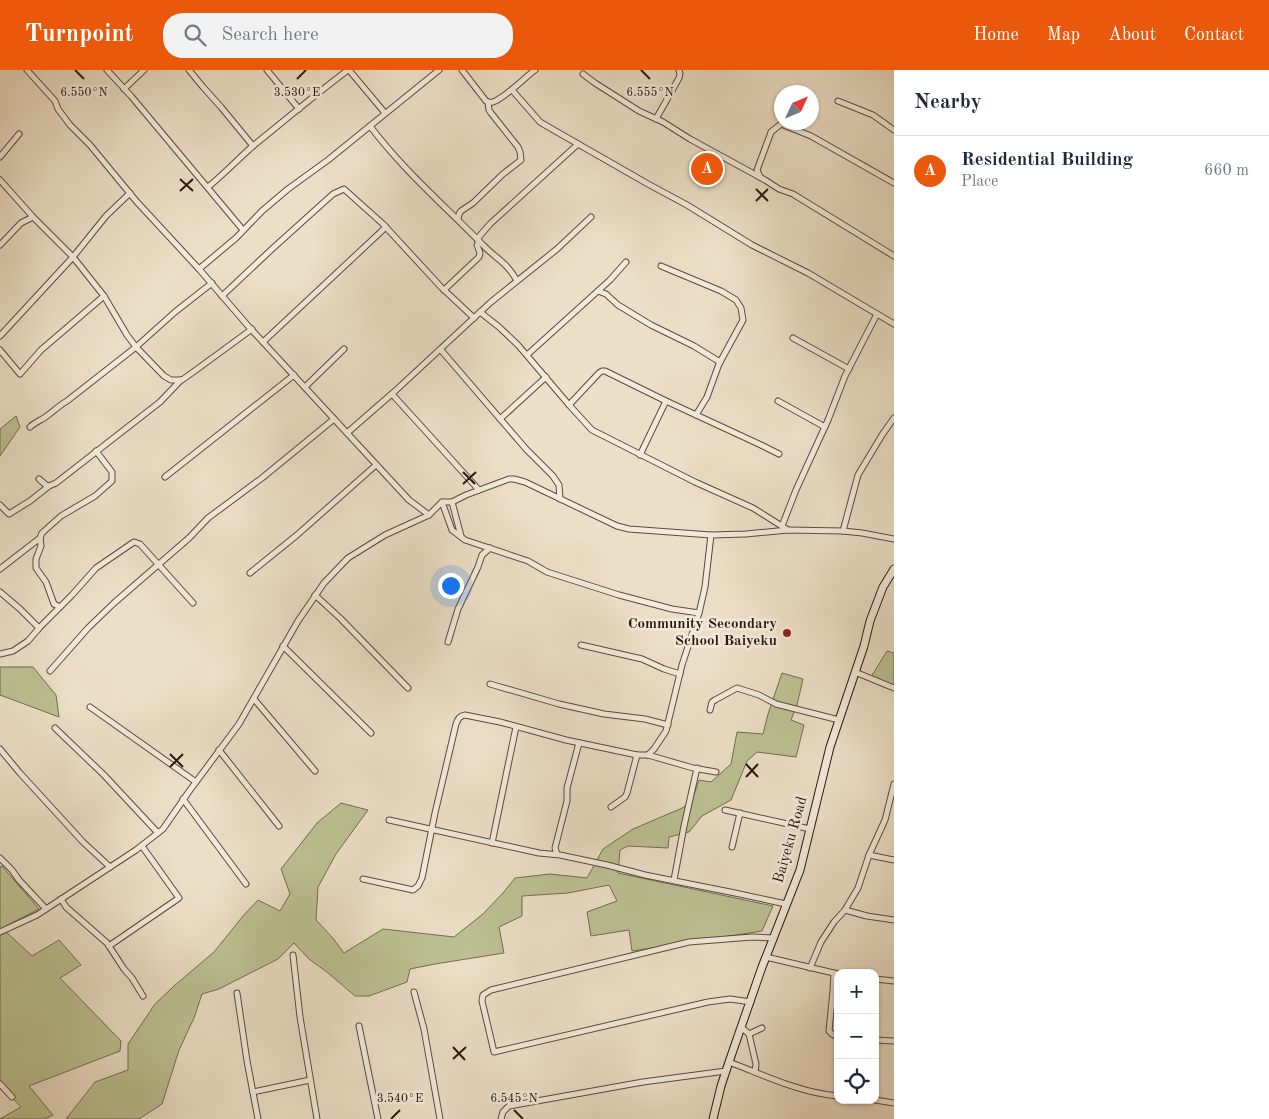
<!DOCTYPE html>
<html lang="en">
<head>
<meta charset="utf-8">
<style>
  :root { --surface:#fff; --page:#f2f2f3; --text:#1f2937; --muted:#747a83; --line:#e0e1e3; --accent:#ea580c }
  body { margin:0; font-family:"Old Standard TT",serif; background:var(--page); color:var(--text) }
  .controls { position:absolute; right:15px; bottom:15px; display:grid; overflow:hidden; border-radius:10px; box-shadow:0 1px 4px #0004 }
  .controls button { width:45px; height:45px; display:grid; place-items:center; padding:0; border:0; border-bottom:1px solid var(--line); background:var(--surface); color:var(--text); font:25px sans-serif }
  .compass { position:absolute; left:774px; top:15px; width:45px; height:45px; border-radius:50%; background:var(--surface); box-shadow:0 1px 4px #0004; rotate:46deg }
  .you { position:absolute; left:450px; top:515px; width:18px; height:18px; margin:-12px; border:4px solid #fff; border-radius:50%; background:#1a73e8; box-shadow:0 0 0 8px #1a73e833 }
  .badge { display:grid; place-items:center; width:32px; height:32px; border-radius:50%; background:var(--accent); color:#fff; font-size:16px; font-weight:700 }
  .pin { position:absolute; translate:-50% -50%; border:2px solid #fff; box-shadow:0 1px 5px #0006 }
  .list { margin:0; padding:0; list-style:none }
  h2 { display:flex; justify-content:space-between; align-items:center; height:65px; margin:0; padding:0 20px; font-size:21px }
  h2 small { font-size:16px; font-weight:400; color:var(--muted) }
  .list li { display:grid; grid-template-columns:32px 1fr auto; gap:15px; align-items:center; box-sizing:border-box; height:70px; padding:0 20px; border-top:1px solid var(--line) }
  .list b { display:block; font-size:19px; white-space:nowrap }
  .list p { margin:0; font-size:16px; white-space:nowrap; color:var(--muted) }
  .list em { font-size:16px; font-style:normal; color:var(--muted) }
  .icon { flex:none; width:28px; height:28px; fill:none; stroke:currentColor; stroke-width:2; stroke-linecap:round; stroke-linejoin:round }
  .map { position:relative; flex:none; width:894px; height:1049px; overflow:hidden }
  header { display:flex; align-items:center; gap:30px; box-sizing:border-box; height:70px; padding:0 25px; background:var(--accent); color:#fff }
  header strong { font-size:24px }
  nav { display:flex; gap:28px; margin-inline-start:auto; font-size:18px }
  .search { width:350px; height:45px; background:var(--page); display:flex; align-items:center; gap:12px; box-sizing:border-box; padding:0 18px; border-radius:20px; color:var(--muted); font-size:19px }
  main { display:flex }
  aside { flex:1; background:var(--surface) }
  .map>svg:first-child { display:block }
  .green { fill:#bcc193; stroke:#746c50 }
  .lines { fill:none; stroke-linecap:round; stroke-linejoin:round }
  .street-casing { stroke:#5b4a3c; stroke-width:7 }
  .secondary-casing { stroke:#2b180d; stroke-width:9 }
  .street { stroke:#f3eadb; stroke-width:5 }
  .secondary { stroke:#f3eadb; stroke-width:7 }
  .ticks { fill:none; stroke:#2b180d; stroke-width:2 }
  .poi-dot { fill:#8f2418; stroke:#f3eadb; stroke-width:2 }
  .labels { text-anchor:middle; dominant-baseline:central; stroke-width:5; stroke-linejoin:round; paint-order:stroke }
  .poi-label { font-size:15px; font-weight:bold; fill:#2b180d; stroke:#f3eadb; text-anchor:end }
  .street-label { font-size:15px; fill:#2b180d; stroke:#f3eadb }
  .ticks-label { font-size:12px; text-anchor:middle; fill:#2b180d; stroke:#f3eadb; stroke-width:5; stroke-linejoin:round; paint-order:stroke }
</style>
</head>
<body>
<header>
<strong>Turnpoint</strong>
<div class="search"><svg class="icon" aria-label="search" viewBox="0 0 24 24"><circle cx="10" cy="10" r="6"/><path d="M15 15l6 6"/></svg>Search here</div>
<nav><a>Home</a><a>Map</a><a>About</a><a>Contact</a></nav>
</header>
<main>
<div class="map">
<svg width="894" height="1049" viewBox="0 0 894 1049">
  <rect width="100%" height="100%" fill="#ecdfc7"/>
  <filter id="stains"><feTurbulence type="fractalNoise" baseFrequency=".004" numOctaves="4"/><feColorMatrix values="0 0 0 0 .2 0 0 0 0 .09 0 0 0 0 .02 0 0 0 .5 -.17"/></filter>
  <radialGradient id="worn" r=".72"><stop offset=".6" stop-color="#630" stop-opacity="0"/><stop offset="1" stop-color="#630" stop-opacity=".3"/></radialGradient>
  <g class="green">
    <path d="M 16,346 L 20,357 L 0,386 L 0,359 Z"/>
    <path d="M 887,581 L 894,583 L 894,616 L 871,607 Z"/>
    <path d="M 0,597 L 33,597 L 56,625 L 59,647 L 0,625 Z"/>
    <path d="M 782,603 L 803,609 L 797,635 L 791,650 L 804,655 L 796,687 L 757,682 L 747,691 L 731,730 L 702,746 L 689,762 L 669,767 L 668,778 L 628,776 L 620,780 L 618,803 L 773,836 L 762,861 L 632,881 L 629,860 L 591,866 L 587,842 L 617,831 L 609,815 L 568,823 L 522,826 L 522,846 L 499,857 L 504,883 L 435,894 L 410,899 L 407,912 L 369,926 L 355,926 L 327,902 L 310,890 L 294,873 L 278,889 L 219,919 L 202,924 L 194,948 L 179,980 L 162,1034 L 139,1049 L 66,1049 L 95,1012 L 128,1000 L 128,974 L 155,934 L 174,916 L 214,882 L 243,846 L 258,830 L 280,841 L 290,824 L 281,799 L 317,753 L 341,733 L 368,740 L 336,784 L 318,817 L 316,850 L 332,867 L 344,883 L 383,859 L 454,867 L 483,844 L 503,823 L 515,808 L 550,804 L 587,808 L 603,779 L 633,759 L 680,739 L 691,733 L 699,710 L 711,712 L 731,694 L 737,662 L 763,664 L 768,644 Z"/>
    <path d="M 2,796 L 39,839 L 2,858 L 32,886 L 59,870 L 81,895 L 60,908 L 121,971 L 120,981 L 29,1016 L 53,1045 L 45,1049 L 0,1049 L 21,1037 L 0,1015 L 0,797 Z"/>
  </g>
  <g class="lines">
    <defs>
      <g id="street">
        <path d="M 27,0 L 55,31 L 58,39 L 70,55 L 90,75 L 137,132 L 199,199 L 249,257 L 409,430 L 429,445"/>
        <path d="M 107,0 L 131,26 L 243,160"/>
        <path d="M 189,0 L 203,17 L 221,37 L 253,76"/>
        <path d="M 267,0 L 299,39"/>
        <path d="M 349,0 L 385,43"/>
        <path d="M 462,0 L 486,31 C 489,32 489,33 493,32 C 505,28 524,8 535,0"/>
        <path d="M 583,4 L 595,13 L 639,41 L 663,52 L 690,69 L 765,110 L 779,119 L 793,124 L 894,186"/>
        <path d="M 124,19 L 144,0"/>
        <path d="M 512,20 L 540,52 L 545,55 L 648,114 L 687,135 L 752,175 L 808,203 L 894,254"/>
        <path d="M 838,31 L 873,45 L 894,60"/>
        <path d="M 656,49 L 679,8 L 680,4 L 679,0"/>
        <path d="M 370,56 C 403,100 445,136 483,175 C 496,189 507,192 517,211"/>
        <path d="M 0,87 L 19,64"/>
        <path d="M 760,107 L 757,100 L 770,65 L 771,62 L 781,54 L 811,66 L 894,113"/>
        <path d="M 0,110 L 33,147 L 73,187 L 104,226 L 127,265 L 136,277 L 164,306 L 171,310 L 182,310 L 196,300 L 252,259"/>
        <path d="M 208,117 C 224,104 238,89 254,75 C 285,50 316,24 348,0"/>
        <path d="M 458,149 L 459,144 L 461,141 L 473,133 L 503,104 L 521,90 L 520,82 L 518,77 L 491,43 L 489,40 L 488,32"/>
        <path d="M 477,169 L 490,154 L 578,74"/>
        <path d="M 0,175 L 21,153 L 33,147"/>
        <path d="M 661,196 L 721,221 L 736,230 L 741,238 L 743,250 L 719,294 L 707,327 L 696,345"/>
        <path d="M 199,199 L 236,168 L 262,141 L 288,119 L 328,90 L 439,0"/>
        <path d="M 444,220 L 479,187 L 480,183 L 477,175 L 479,171"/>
        <path d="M 598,221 L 606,224 L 618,235 L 651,255 L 694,276 L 720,292"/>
        <path d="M 222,226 L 272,179 L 333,124 L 344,119 L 383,154 L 441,217 L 474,248"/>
        <path d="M 480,242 L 499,257 L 518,275 L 570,336 L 592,360 L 695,412 L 753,438 L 788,460"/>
        <path d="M 0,266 L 73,187 L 106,146 L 130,123"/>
        <path d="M 793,268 L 849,299"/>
        <path d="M 263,272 L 386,157"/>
        <path d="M 0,280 L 20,304 L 41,280 L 104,226"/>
        <path d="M 441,280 L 526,379 L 553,406 L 559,415 L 560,429"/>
        <path d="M 527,285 L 610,210 L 626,192"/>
        <path d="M 305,317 L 344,279"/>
        <path d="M 392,324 L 479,420"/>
        <path d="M 778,331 L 825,357"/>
        <path d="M 569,335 L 599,303 L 602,301 L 605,301 L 666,331 L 761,375 L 779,384"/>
        <path d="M 500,349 L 546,307"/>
        <path d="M 30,357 C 34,353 39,351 44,348 C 52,343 58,336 67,331 L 136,277 L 175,242 L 212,213"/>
        <path d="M 347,363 L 394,322 L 491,232 L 557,179 L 591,147"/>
        <path d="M 640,385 L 666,331"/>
        <path d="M 165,407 L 294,305"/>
        <path d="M 39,409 L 46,415 L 49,416 L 56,413 L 160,332 L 181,310"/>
        <path d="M 442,432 L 452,460 L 465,470 L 528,491 L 547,502 L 619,525 L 672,539 L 699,543"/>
        <path d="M 452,432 L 461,466"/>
        <path d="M 0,435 L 9,444 L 30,431 L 49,416"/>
        <path d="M 782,456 L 796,420 L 828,350 L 845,306 L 877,244"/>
        <path d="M 843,461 L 858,405 L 882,365 L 894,348"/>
        <path d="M 0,499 L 40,468"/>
        <path d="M 250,503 L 297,465 L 376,395"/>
        <path d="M 0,522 L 20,539 L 39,558"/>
        <path d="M 315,525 L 340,548 L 408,618"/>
        <path d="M 60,537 L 54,534 L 46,512 L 36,498 L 36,489 L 41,476 L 40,468 L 42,463 L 61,446 L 95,426 L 112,411 L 112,402 L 96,381"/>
        <path d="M 448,572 L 458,539 L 478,497 L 482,485 L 490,478"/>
        <path d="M 581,575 L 642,589 L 664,599 L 680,604"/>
        <path d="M 283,576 L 371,663"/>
        <path d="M 0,584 L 13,581 L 28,571 L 40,557 L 72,525 L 96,498 L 134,472 L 140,474 L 193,533"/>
        <path d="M 50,601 L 88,558 L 114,533 L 189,468 L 208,448 L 262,408 L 334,349"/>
        <path d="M 855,602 L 894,618"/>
        <path d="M 490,614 L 559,634 L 604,644 L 645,649 L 668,655"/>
        <path d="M 254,629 L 315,701"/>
        <path d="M 90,637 L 196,712"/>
        <path d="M 710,640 L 712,632 L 715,630 L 737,618 L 759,625 L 776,634 L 839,650"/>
        <path d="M 55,658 L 104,705 L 158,763"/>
        <path d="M 0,679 L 19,702 L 83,772 L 110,797"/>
        <path d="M 219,680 L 279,756"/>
        <path d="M 648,685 L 654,679 L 666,661 L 682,595 L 699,543 L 705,517 L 711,465"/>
        <path d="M 183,729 L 246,814"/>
        <path d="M 611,737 L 625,727 L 627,723 L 637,685"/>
        <path d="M 725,740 L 810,759"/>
        <path d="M 389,750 L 539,783 L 560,785 L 607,795 L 645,805 L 735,823 L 786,834"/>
        <path d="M 492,773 L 516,657"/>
        <path d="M 732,777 L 740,743"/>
        <path d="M 557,784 L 555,778 L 567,731 L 567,718 L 579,673"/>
        <path d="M 869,785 L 894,790"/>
        <path d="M 0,788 L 12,800 L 19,810 L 46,839"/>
        <path d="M 363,809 L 413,820 L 418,816 L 422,808 L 435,743 L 456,654 C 458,649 459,646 465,645 L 500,652 L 566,670 L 637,685 L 648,685 L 693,698 L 716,702"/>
        <path d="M 674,810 L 684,756 L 697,698"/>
        <path d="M 61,829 L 66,837 L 107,873 L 124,899 L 132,908 L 143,926"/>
        <path d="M 845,840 L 867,846 L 894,850"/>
        <path d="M 0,862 L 37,845 L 136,780 L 163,759 L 190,720 L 239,654 L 298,551 L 324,513 L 348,488 L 385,465 L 429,445 L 442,432 L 452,432 L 466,425 L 509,409 L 514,409 L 525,412 L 617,456 L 629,459 L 711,465 L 746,464 L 788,460 L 843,461 L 862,463 L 894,469"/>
        <path d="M 109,876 L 179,828 L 142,776"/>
        <path d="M 293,885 L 300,947 L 317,1049"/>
        <path d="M 766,887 L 838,904"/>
        <path d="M 810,898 L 821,872 L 834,852 L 845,840 L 858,818 L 869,785 L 885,750 L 894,714"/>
        <path d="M 834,903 L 833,921 L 829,961 L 832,964 L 838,967"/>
        <path d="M 875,909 L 894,911"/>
        <path d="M 414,922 L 424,959 L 440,1049"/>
        <path d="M 237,923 L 247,991 L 258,1049"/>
        <path d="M 751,932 L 730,929 L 708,932 L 494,982 L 482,931 L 483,925 L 491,920 L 689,872 L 752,867 L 774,868"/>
        <path d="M 359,956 L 378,1049"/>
        <path d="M 741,957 L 749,964 L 756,994 L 755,1002"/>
        <path d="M 749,964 L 762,958"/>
        <path d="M 875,970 L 894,971"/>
        <path d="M 729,992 C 764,1005 800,1023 838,1026"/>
        <path d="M 0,1014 L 12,1027"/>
        <path d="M 253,1022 L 310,1010"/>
        <path d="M 875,1030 L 894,1033"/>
        <path d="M 501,1049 L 503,1042 L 509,1036 L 643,1012 L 726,1001"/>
      </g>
      <path id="secondary" d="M 713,1049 L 721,1016 L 729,992 L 762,897 L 800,800 L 830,677 L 864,576 L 870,551 L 883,517 L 894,499"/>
    </defs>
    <use href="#street" class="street-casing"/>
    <use href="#secondary" class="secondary-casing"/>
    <use href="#street" class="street"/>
    <use href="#secondary" class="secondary"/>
  </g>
  <path class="ticks" d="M 75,0 L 84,9M 641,0 L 650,9M 297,9 L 306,0M 180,109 L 193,121M 756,119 L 768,131M 180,121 L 193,109M 756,131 L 768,119M 463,402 L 475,414M 463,414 L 476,402M 170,684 L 183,697M 746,694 L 758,707M 170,697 L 183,684M 746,707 L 758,694M 453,977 L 465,990M 453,989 L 466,977M 514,1040 L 523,1049M 391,1049 L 400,1040"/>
  <circle class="poi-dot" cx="787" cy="563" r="5"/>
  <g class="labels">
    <g class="poi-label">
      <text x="777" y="554">Community Secondary<tspan x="777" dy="17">School Baiyeku</tspan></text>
    </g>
    <g class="street-label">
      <text transform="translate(791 770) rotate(-74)">Baiyeku Road</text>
    </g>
  </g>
  <g class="ticks-label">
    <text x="297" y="26">3.530°E</text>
    <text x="84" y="26">6.550°N</text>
    <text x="650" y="26">6.555°N</text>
    <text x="514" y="1032">6.545°N</text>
    <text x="400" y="1032">3.540°E</text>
  </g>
  <rect width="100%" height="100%" filter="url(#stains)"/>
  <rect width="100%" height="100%" fill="url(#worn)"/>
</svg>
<div class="controls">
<button>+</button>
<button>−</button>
<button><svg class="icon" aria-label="locate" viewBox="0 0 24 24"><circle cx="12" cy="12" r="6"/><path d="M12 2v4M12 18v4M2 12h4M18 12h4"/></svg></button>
</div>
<svg class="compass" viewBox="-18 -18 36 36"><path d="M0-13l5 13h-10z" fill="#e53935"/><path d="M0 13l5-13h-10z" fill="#747a83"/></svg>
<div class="you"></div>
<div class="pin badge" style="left:707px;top:99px">A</div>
</div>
<aside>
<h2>Nearby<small></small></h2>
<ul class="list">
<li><span class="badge">A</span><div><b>Residential Building</b><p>Place</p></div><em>660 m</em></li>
</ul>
</aside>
</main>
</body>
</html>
